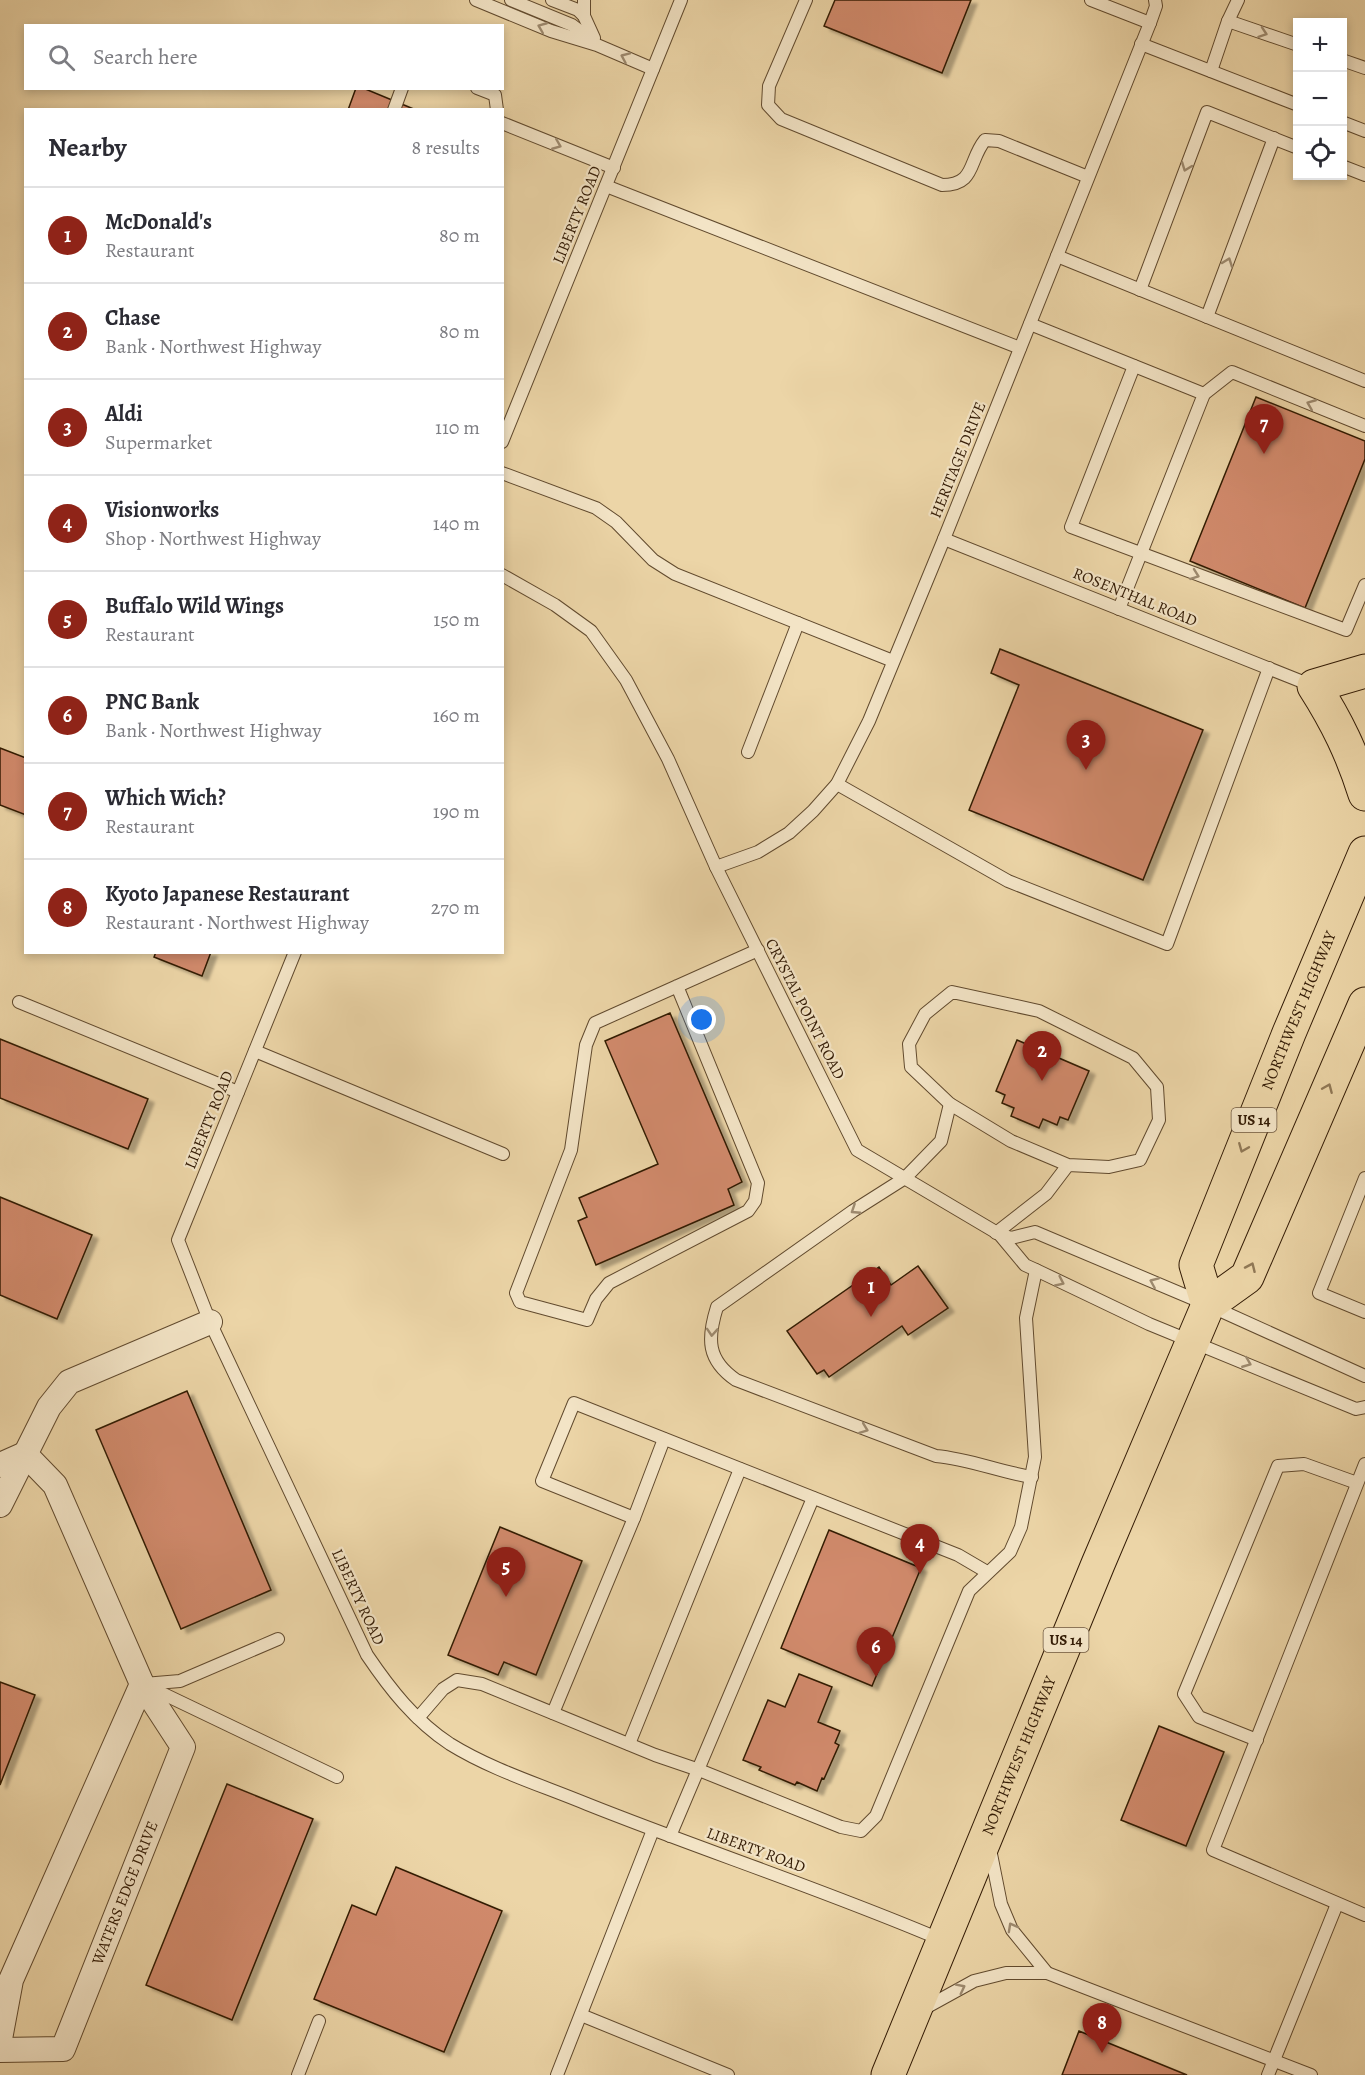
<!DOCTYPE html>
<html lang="en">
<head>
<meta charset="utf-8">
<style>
  :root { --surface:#fff; --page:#f7f7f7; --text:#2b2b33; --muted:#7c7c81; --line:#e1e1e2; --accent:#8f2418 }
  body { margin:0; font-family:Alegreya,serif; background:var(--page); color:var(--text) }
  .controls { position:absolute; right:18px; top:18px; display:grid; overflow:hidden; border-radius:0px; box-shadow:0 3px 9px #0003 }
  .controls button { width:54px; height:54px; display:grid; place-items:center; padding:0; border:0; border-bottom:2px solid var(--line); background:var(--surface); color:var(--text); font:30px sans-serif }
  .you { position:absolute; left:702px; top:1020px; width:21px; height:21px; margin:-15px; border:4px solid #fff; border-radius:50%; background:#1a73e8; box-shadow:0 0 0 9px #1a73e833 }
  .badge { display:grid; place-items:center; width:39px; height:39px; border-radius:50%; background:var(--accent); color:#fff; font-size:20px; font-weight:700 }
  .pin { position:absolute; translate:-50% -50px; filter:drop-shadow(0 2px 3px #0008) }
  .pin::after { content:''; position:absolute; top:32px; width:21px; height:18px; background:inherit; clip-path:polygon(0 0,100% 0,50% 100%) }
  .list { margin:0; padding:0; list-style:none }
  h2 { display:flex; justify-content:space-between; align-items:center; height:78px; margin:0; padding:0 24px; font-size:26px }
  h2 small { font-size:20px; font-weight:400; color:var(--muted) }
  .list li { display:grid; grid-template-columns:39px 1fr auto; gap:18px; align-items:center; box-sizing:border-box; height:96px; padding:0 24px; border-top:2px solid var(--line) }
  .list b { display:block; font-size:22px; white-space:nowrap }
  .list p { margin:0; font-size:20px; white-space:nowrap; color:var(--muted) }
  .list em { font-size:20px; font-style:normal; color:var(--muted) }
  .icon { flex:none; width:33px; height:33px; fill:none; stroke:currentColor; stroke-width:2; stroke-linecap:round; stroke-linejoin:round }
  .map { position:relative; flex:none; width:1365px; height:2075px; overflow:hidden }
  .search { position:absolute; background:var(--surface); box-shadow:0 3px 9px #0003; left:24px; top:24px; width:480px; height:66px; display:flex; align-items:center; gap:15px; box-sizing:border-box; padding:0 21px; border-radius:0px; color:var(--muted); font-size:22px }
  .panel { position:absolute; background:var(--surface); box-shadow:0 3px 9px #0003; left:24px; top:108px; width:480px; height:846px; border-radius:0px }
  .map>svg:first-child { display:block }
  .building { fill:#d18a6c; stroke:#331b05; stroke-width:1.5; filter:url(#shadow) }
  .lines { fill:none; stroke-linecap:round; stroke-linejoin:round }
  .service-casing { stroke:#614a2e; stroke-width:14 }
  .minor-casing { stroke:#614a2e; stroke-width:26 }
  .primary-casing { stroke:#331b05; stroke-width:35 }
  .service { stroke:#f3e4c6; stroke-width:12 }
  .minor { stroke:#f3e4c6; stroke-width:24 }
  .primary { stroke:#ecd5a7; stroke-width:33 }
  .oneway { stroke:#9d8a6f }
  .oneway2 { stroke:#907856 }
  .labels { text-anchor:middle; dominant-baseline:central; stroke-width:4.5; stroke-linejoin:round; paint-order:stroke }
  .shield { fill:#f3e4c6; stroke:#6d573f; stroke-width:1.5 }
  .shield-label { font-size:15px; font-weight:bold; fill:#331b05 }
  .street-label { font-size:16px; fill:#331b05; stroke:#f3e4c6 }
</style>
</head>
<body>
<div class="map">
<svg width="1365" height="2075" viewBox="0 0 1365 2075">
  <defs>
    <filter id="shadow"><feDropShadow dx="6" dy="4" stdDeviation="1.5" flood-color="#0004"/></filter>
  </defs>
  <rect width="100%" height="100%" fill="#ecd5a7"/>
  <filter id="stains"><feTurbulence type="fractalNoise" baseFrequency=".00333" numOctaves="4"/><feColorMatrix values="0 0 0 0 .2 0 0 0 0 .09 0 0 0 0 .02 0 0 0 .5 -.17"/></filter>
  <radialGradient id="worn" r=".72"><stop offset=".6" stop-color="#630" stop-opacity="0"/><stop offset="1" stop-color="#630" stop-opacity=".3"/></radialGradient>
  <g class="building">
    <path d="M 835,0 L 971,0 L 942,73 L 824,26 Z"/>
    <path d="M 356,88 L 363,88 L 416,110 L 348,110 Z"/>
    <path d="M 1256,397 L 1365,441 L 1365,459 L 1305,608 L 1190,561 Z"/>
    <path d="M 1000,649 L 1203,730 L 1143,880 L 969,810 L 1019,685 L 991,673 Z"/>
    <path d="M 0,748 L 26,758 L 26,815 L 0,805 Z"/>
    <path d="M 156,952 L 211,952 L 202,976 L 154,957 Z"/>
    <path d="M 670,1013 L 742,1182 L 728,1189 L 734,1205 L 596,1265 L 578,1221 L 587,1217 L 579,1198 L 658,1164 L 605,1041 Z"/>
    <path d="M 0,1039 L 148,1099 L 128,1149 L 0,1098 Z"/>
    <path d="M 1017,1040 L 1089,1071 L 1068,1120 L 1060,1117 L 1057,1125 L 1043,1119 L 1039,1128 L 1011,1116 L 1014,1108 L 1002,1103 L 1005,1095 L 996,1091 Z"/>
    <path d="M 0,1197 L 92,1235 L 57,1319 L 0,1295 Z"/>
    <path d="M 918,1266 L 948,1308 L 908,1335 L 902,1326 L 829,1377 L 824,1370 L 817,1374 L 787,1331 L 879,1267 L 891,1285 Z"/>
    <path d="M 187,1391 L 271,1590 L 181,1629 L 96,1430 Z"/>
    <path d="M 500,1527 L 582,1561 L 536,1675 L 504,1662 L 498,1675 L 448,1655 Z"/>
    <path d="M 829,1530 L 921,1568 L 872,1686 L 781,1648 Z"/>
    <path d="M 799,1674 L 832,1687 L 818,1722 L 840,1731 L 835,1743 L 839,1745 L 824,1779 L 822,1778 L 817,1791 L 797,1782 L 795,1785 L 759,1770 L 761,1767 L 743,1760 L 768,1700 L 785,1707 Z"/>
    <path d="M 0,1682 L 35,1695 L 0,1785 Z"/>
    <path d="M 1159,1726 L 1224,1752 L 1186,1846 L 1121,1820 Z"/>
    <path d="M 227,1784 L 313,1819 L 232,2020 L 146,1985 Z"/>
    <path d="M 396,1867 L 502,1911 L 444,2052 L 314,1999 L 352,1905 L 376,1915 Z"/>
    <path d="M 1079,2031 L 1187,2075 L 1062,2075 Z"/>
  </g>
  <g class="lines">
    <defs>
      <g id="service">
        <path d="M 476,0 L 551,31 L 597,45 L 653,69"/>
        <path d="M 511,0 L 572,25 L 592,40"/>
        <path d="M 552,0 L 578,10 L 584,16 L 594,38"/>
        <path d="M 806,0 L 769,86 L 768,105 L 781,119 L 942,185 C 976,185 968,161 985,140 L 999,141 L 1088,177"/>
        <path d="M 1091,0 L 1150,23"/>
        <path d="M 584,16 L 584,0"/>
        <path d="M 1228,21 L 1298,45"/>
        <path d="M 1141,44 L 1298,105"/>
        <path d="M 1342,60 L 1365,68"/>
        <path d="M 1211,71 L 1228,21 L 1238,0"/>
        <path d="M 477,88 L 495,95 L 497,110"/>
        <path d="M 394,110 L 402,88"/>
        <path d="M 1342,122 L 1365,131"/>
        <path d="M 502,123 L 614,168"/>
        <path d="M 1342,166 L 1365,175"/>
        <path d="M 606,186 L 1020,348"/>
        <path d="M 1057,256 L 1365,381"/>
        <path d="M 1140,290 L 1207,112 L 1298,148"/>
        <path d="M 1207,317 L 1274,138"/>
        <path d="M 1030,324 L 1204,394 L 1119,609"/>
        <path d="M 1134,366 L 1071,527 L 1346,630 L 1365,585"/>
        <path d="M 1204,394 L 1232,372 L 1365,426"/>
        <path d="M 502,442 L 681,0"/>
        <path d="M 502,473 L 596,508 L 616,522 L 653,560 L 675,574 L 893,661"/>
        <path d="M 944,539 L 1313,686"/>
        <path d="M 502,575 L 555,605 L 591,631 L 626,680 L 668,759 L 716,867 L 857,1150 L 999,1234 L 1011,1238 L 1035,1232 L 1208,1305 L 1365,1376"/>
        <path d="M 748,752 L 798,623"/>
        <path d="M 837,784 L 1008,881 L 1167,944 L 1269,668"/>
        <path d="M 716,867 L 758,852 L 789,833 L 813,811 L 837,784 L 869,721 L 944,539 L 1150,23 L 1156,6 L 1155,0"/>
        <path d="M 295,952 L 178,1240 L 210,1322 L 367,1655 C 390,1689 415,1721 450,1744 C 492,1770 541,1785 587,1804 C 705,1851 825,1890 942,1940"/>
        <path d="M 677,986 L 758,1183 L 755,1201 L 748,1211 L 609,1283 L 596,1299 L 587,1320 L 520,1302 L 516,1293 L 571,1150 L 586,1045 L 595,1023 L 758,950"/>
        <path d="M 19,1002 L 238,1092"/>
        <path d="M 255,1051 L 503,1154"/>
        <path d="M 950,1104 L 941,1141 L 905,1178 L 853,1211 L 717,1307 C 707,1339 707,1360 736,1380 L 936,1456 C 969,1459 1000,1472 1032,1477"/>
        <path d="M 1365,1178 L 1319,1293 L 1365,1312"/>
        <path d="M 996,1233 L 1046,1194 L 1068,1165 L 1109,1167 L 1140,1160 L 1159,1120 L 1157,1087 L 1133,1058 L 1039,1011 L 952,992 L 925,1014 L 909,1044 L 911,1067 L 950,1104 L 1011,1141 L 1068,1165"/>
        <path d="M 1000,1235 L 1025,1265 L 1036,1270 L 1149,1324 L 1356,1409 L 1365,1407"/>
        <path d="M 1365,1464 L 1213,1850 L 1365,1915"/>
        <path d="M 634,1518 L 542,1481 L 574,1403 L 958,1555 L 987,1572"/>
        <path d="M 144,1684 L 180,1681 L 278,1639"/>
        <path d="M 149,1687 L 337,1777"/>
        <path d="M 553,1713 L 634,1518 L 664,1439"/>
        <path d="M 418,1718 L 443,1689 L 457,1680 L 482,1684 L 655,1755 L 699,1770 L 841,1827 L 861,1831 L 876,1816 L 969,1591 L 1010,1552 L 1021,1527 L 1035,1457 L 1026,1318 L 1036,1270"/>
        <path d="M 1257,1740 L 1199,1717 L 1184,1694 L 1278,1466 L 1304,1464 L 1357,1483"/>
        <path d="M 629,1744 L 740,1469"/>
        <path d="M 670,1836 L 813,1498"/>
        <path d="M 990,1849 L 1001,1904 L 1012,1930 L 1047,1973"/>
        <path d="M 925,2008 L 974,1981 L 1006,1973 L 1047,1973 L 1311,2075"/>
        <path d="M 581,2015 L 728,2075"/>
        <path d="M 298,2075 L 319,2021"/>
        <path d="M 557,2075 L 653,1830"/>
        <path d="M 1268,2075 L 1337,1904"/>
      </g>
      <g id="minor">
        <path d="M 0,1465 L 25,1454 L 55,1485 L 142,1684 L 11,1980 L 0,2039"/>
        <path d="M 0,1505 L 49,1407 L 69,1382 L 210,1322"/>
        <path id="s1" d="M 0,2050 L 63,2049 L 183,1747 L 142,1684"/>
      </g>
      <g id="primary">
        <path d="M 1365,671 L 1314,686 C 1337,722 1352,753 1365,794"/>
        <path id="s2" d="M 1208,1305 L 1196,1265 L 1289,1033 L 1365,853"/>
        <path id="s3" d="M 888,2075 L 1098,1564 L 1208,1305 L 1247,1277 L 1365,1004"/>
      </g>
    </defs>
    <use href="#service" class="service-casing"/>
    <use href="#minor" class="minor-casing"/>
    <use href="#primary" class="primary-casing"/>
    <use href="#service" class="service"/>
    <use href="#minor" class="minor"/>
    <use href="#primary" class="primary"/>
  </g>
  <defs><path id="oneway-chevron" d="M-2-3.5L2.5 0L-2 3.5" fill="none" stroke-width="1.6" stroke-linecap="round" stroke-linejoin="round" transform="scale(1.5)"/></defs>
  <g class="oneway">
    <use href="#oneway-chevron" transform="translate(542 27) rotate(-158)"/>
    <use href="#oneway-chevron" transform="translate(1263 33) rotate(19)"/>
    <use href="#oneway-chevron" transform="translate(625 57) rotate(-156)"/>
    <use href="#oneway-chevron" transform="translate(557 145) rotate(22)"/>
    <use href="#oneway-chevron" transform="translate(1186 167) rotate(111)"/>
    <use href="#oneway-chevron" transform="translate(1228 262) rotate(-70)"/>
    <use href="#oneway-chevron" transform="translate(1311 404) rotate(-158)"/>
    <use href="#oneway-chevron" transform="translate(1195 575) rotate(20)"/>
    <use href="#oneway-chevron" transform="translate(855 1210) rotate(147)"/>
    <use href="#oneway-chevron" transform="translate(1060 1282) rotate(25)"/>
    <use href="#oneway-chevron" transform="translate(1154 1282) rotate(-157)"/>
    <use href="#oneway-chevron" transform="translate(712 1332) rotate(94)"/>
    <use href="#oneway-chevron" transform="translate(1247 1363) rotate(22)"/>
    <use href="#oneway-chevron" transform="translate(864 1429) rotate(21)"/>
    <use href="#oneway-chevron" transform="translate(1012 1927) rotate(-119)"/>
    <use href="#oneway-chevron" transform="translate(961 1988) rotate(-27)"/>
  </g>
  <g class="oneway2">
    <use href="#oneway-chevron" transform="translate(1328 1088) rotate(-67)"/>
    <use href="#oneway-chevron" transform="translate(1243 1148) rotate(112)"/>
    <use href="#oneway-chevron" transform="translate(1251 1267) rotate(-66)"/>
  </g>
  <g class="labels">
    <g class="shield">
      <rect x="1231.5" y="1108" width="45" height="24" rx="4.5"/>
      <rect x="1043.5" y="1628" width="45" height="24" rx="4.5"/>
    </g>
    <g class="shield-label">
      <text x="1254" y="1120">US 14</text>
      <text x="1066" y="1640">US 14</text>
    </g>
    <g class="street-label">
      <text transform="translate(577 215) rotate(-68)">LIBERTY ROAD</text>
      <text transform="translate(958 460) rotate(-68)">HERITAGE DRIVE</text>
      <text transform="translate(1135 597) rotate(22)">ROSENTHAL ROAD</text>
      <text transform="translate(805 1009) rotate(63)">CRYSTAL POINT ROAD</text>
      <text stroke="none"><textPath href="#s2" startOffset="316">NORTHWEST HIGHWAY</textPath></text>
      <text transform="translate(209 1120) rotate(-68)">LIBERTY ROAD</text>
      <text transform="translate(358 1597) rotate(65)">LIBERTY ROAD</text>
      <text stroke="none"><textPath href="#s3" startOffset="345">NORTHWEST HIGHWAY</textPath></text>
      <text transform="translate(756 1850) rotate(20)">LIBERTY ROAD</text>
      <text stroke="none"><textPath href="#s1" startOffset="231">WATERS EDGE DRIVE</textPath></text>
    </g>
  </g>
  <rect width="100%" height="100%" filter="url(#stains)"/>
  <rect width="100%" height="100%" fill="url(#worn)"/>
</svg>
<div class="controls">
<button>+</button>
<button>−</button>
<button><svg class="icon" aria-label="locate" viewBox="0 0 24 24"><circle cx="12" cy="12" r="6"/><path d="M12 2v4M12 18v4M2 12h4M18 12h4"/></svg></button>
</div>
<div class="you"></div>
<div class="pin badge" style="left:871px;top:1317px">1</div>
<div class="pin badge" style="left:1042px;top:1081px">2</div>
<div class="pin badge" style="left:1086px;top:770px">3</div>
<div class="pin badge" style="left:920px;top:1574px">4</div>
<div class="pin badge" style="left:506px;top:1597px">5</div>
<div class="pin badge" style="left:876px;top:1677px">6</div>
<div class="pin badge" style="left:1264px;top:454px">7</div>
<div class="pin badge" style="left:1102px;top:2053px">8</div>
<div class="search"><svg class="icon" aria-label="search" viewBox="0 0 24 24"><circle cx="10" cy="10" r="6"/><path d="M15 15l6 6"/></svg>Search here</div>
<section class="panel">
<h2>Nearby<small>8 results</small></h2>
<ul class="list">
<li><span class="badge">1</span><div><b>McDonald's</b><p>Restaurant</p></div><em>80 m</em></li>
<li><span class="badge">2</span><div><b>Chase</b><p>Bank · Northwest Highway</p></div><em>80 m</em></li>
<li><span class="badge">3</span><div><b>Aldi</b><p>Supermarket</p></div><em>110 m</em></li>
<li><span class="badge">4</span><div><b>Visionworks</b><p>Shop · Northwest Highway</p></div><em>140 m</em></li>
<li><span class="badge">5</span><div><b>Buffalo Wild Wings</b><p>Restaurant</p></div><em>150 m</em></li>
<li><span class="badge">6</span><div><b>PNC Bank</b><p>Bank · Northwest Highway</p></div><em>160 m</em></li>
<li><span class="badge">7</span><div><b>Which Wich?</b><p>Restaurant</p></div><em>190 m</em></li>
<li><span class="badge">8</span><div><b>Kyoto Japanese Restaurant</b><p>Restaurant · Northwest Highway</p></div><em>270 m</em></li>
</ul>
</section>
</div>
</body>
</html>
